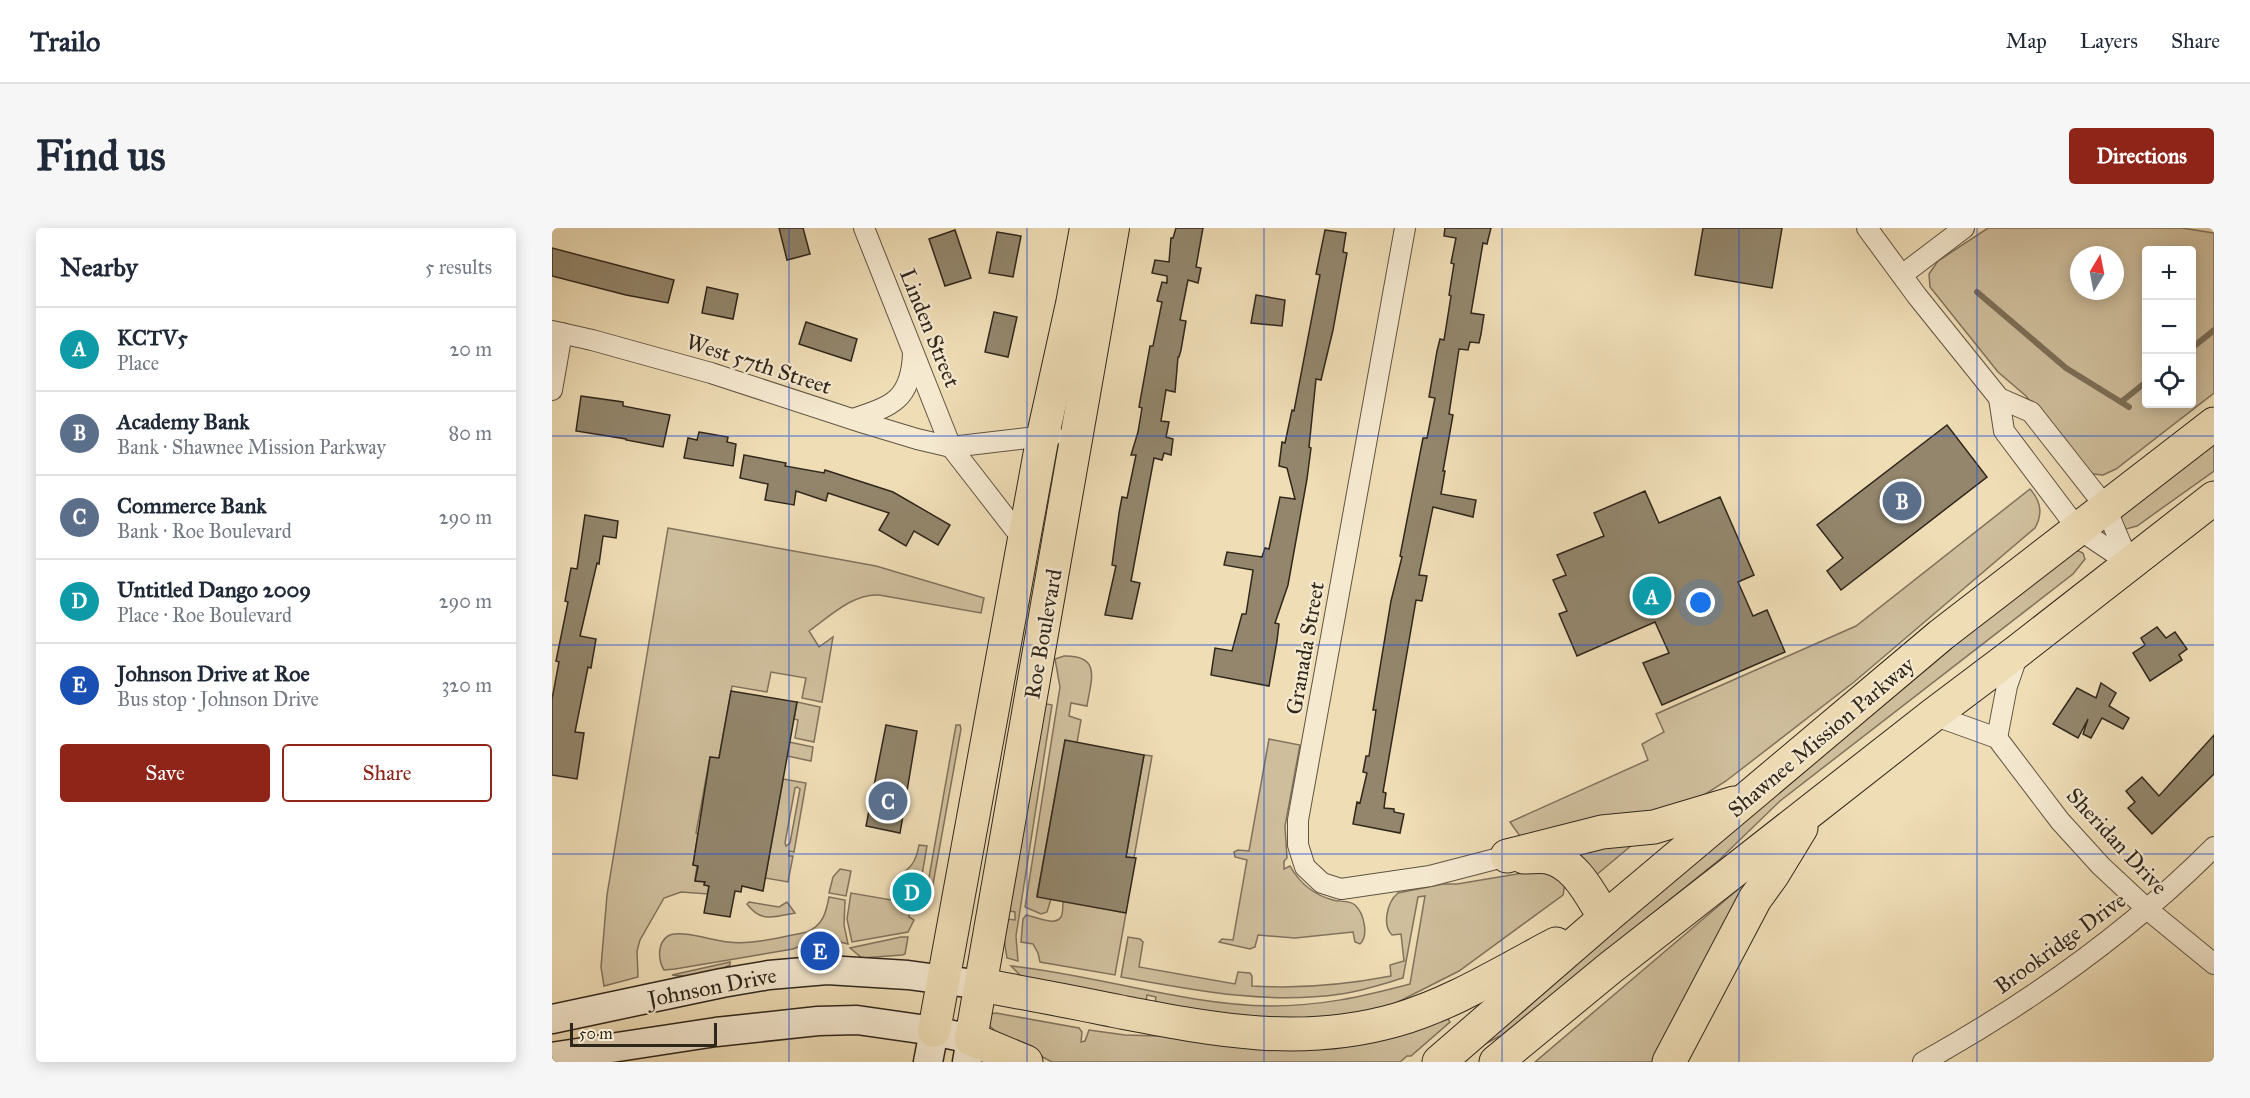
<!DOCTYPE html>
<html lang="en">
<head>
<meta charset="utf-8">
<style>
  :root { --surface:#fff; --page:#f6f6f7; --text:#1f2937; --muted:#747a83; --line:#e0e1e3; --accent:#8f2418 }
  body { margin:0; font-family:"IM FELL Great Primer",serif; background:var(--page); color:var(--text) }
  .controls { position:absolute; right:18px; top:18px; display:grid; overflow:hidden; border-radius:6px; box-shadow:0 3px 15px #0003 }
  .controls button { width:54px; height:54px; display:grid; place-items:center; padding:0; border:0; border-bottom:2px solid var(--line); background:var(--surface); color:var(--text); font:30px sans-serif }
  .compass { position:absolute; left:1518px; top:18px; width:54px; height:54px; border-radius:50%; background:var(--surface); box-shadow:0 3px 15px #0003; rotate:10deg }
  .scale { position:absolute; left:18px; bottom:15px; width:147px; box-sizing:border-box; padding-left:6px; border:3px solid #30271b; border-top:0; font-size:16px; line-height:21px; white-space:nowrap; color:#30271b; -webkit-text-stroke:4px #f5e9d0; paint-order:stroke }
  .you { position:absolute; left:1149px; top:375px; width:21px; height:21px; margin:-15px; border:4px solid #fff; border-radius:50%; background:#1a73e8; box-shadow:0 0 0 9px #1a73e833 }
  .badge { display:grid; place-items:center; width:39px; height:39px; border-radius:50%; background:var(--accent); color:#fff; font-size:20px; font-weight:700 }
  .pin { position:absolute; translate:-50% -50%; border:3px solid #fff; box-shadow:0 2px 6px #0006 }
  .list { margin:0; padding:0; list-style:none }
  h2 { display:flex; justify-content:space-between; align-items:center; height:78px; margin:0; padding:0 24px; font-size:26px }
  h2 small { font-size:20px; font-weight:400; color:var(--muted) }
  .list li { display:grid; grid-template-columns:39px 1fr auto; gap:18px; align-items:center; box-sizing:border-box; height:84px; padding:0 24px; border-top:2px solid var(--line) }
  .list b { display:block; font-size:22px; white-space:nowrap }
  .list p { margin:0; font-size:20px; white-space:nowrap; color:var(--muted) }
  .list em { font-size:20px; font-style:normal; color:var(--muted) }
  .actions { display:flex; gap:12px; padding:18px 24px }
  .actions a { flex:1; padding:14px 0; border:2px solid var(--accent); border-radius:6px; text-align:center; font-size:21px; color:var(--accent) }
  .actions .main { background:var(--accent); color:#fff }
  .icon { flex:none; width:33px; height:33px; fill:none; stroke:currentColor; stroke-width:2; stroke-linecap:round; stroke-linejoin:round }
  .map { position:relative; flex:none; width:1662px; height:834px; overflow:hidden; border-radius:6px }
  header { display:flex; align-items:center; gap:36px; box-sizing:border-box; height:84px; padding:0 30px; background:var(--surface); border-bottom:2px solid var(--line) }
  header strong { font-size:28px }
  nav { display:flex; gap:33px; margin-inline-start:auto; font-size:21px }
  .intro { display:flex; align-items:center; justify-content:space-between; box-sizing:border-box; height:144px; padding:0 36px }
  h1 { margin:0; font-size:42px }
  .button { padding:15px 27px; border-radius:6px; background:var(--accent); color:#fff; font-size:21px; font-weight:700 }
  main { display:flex; gap:36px; padding:0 36px }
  aside { flex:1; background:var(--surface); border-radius:6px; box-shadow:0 3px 15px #0003 }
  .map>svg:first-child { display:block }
  .green { fill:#cfbe9c; stroke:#80725c; stroke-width:1.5; fill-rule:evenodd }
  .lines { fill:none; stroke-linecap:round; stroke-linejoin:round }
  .stream { stroke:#7c6f58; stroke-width:6 }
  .building { fill:#93866c; stroke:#30271b; stroke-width:1.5 }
  .minor-casing { stroke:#605442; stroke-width:22 }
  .secondary-casing { stroke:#30271b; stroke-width:31 }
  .primary-casing { stroke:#30271b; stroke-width:34 }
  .trunk-casing { stroke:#30271b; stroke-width:35 }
  .minor { stroke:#f5e9d0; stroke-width:20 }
  .secondary { stroke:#f5e9d0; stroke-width:28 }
  .primary { stroke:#efddb6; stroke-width:32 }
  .trunk { stroke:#efddb6; stroke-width:33 }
  .grid { fill:none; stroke:#1d4ed8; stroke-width:1.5; stroke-opacity:0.55 }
  .labels { text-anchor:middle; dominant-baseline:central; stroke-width:4.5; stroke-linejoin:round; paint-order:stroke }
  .street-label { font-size:22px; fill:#30271b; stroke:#f5e9d0 }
</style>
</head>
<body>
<header>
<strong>Trailo</strong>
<nav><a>Map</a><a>Layers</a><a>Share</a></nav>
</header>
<div class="intro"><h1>Find us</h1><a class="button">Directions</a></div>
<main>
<aside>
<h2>Nearby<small>5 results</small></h2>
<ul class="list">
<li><span class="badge" style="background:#0f9aa8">A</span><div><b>KCTV5</b><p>Place</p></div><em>20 m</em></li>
<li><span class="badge" style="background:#5c6f8a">B</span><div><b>Academy Bank</b><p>Bank · Shawnee Mission Parkway</p></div><em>80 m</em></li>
<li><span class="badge" style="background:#5c6f8a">C</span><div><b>Commerce Bank</b><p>Bank · Roe Boulevard</p></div><em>290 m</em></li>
<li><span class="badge" style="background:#0f9aa8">D</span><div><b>Untitled Dango 2009</b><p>Place · Roe Boulevard</p></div><em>290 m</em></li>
<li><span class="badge" style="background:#1a4fb4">E</span><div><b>Johnson Drive at Roe</b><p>Bus stop · Johnson Drive</p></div><em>320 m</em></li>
</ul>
<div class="actions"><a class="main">Save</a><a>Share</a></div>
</aside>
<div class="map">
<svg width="1662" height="834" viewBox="0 0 1662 834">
  <rect width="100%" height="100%" fill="#efddb6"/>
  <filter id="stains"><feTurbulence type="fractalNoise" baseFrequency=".00333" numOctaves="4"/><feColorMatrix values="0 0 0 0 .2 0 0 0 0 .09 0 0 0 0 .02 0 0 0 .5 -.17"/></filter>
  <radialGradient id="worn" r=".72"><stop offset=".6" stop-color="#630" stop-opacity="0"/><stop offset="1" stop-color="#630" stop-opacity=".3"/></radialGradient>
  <g class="green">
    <path d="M 1436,0 L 1630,0 L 1662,5 L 1662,165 L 1564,241 L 1551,247 L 1541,246 L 1524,230 L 1474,168 L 1446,144 L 1378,59 L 1377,46 L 1386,33 ZM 1594,22 L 1640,22 L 1640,176 L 1594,176 ZM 1527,27 L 1563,27 L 1563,63 L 1527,63 Z"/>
    <path d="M 1662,212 L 1662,243 L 1585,298 L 1574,301 L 1567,295 L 1568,286 Z"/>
    <path d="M 1478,261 C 1489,273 1491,286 1483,300 L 1302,454 L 1174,553 L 1152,567 L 1135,577 L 970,611 L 958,594 L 1096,532 L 1090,516 L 1112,504 L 1104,486 L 1304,398 Z"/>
    <path d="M 116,300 L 324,338 L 432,370 L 429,385 L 327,367 C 301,365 277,389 257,403 L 267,419 L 281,409 L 270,474 L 250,470 L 254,450 L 219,444 L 215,464 L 180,458 L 167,530 L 158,529 L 144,605 L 146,606 L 141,637 L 145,638 L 143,652 L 153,654 L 152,657 L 157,658 L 156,666 L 129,664 L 112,670 L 88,712 L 85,723 L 86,749 L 52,758 L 49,739 L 55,667 Z"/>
    <path d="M 1524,322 L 1531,325 L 1533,331 L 1521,346 L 1228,573 L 1167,632 L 950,807 L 929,818 L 1336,469 Z"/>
    <path d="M 512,428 C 550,427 539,452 535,478 L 519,475 L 517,488 L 529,492 L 525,515 L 513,513 L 485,668 L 499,671 L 495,684 L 489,686 L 473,679 L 508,459 L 503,431 Z"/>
    <path d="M 245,474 L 268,479 L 262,514 L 243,510 L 246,492 L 242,491 Z"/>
    <path d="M 490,475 L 500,477 L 464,708 L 466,733 L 455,730 L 452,711 L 456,691 L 463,692 L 463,684 L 457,683 Z"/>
    <path d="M 404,497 L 408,497 L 409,501 L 379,667 L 377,672 L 373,672 Z"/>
    <path d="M 717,511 L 748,517 L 733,598 L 735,630 L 732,633 L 732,641 L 738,638 C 747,654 762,667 781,672 C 788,674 797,672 803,677 C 812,685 817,708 808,716 L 803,714 L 801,704 L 743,710 L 706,707 L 703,719 L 698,721 L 667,714 L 670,711 L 681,712 L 695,632 L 683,629 L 682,624 L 686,622 L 697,623 Z"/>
    <path d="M 237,514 L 261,519 L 259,533 L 235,528 Z"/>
    <path d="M 592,527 L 600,528 L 582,630 L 574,629 Z"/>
    <path d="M 231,551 L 254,555 L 242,624 L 237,623 L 237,628 L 241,628 L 236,654 L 213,650 ZM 245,559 L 248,561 L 238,615 L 234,618 L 233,615 L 243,560 Z"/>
    <path d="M 1086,612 L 1043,648 L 1024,627 Z"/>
    <path d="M 367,617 L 375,618 L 365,676 L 357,682 L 357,689 L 362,692 L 356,704 L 300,714 L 295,691 L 299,665 L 339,672 L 343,650 C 358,641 364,635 367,617 Z"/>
    <path d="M 288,641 L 299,643 L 294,668 L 277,665 L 281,649 Z"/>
    <path d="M 989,642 L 995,642 L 1013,656 L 1011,667 L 907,743 L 838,778 L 787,789 L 699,791 L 603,775 L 604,769 L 595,767 L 594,774 L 471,750 L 459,738 C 544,747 633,777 718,778 C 769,778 809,769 858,756 L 873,668 L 866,669 L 851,750 C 831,756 810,763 789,766 C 714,777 642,762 569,749 L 576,709 L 588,711 L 591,714 L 587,739 L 683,756 L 686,744 L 698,745 L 700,748 L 700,758 C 747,761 792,757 839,748 L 838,737 L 852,733 L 849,706 L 840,707 C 830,697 835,674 846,665 L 891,656 L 905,656 Z"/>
    <path d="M 1204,646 L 1104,834 L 983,834 Z"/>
    <path d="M 277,669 L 293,672 L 292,697 L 296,716 L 276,711 L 264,712 L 241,721 L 123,741 L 112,742 C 106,732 105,715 116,708 C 128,701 162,713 176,714 C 201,717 230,709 255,704 C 271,697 274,685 277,669 Z"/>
    <path d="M 511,673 L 574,685 L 563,747 L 488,734 L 486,725 L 481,716 L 469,714 L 471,691 L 474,687 C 482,688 503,699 509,689 C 511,686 511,678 511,673 Z"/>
    <path d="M 197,674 L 227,679 L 235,674 L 243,685 C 222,689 209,695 195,676 Z"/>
    <path d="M 349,709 L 356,709 L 353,726 L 350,727 L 310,730 L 298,720 Z"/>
    <path d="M 178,734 L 178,737 C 164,744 136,750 120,747 Z"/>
    <path d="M 444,785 L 527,800 L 530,804 L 529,814 L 533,813 L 537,802 L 573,807 L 641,809 L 866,800 L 896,791 L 898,794 L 859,828 L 855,828 L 848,834 L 500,834 L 444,804 L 437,797 L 437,786 Z"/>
  </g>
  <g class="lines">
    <g class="stream">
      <path d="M 1425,64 L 1514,140 L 1577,179"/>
      <path d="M 1640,120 L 1662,102"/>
      <path d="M 1569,174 L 1594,154"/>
    </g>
  </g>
  <g class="building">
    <path d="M 227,0 L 251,0 L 258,26 L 235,32 Z"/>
    <path d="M 624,0 L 651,0 L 644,39 L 649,40 L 646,55 L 636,52 L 628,92 L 634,93 L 629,122 L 627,129 L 626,129 L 623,164 L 614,162 L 609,193 L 617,194 L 614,209 L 621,211 L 619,227 L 612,225 L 610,232 L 602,230 L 579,353 L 588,355 L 580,391 L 553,387 L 564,338 L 560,337 L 567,285 L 570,269 L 575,270 L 584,227 L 579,227 L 586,204 L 590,180 L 587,179 L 598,118 L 601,118 L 610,74 L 605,73 L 610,54 L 615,55 L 615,48 L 600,45 L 603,32 L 617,34 L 619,10 L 621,10 Z"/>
    <path d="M 893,0 L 939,0 L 935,16 L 931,15 L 919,85 L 932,87 L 929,106 L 927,115 L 918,114 L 916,122 L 907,121 L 897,186 L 901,187 L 891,243 L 893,243 L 889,266 L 924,272 L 921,289 L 881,279 L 867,347 L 875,348 L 870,373 L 864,372 L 831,564 L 834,565 L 832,580 L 842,581 L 842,584 L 852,586 L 848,605 L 801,596 L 805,574 L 808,575 L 815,545 L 811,544 L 814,528 L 817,528 L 824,482 L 821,482 L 839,373 L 850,329 L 848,328 L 871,210 L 875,210 L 883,170 L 877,169 L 885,123 L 888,111 L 892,112 L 899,68 L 897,67 L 902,36 L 899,35 L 904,10 L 892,8 Z"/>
    <path d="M 1151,0 L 1230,0 L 1220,60 L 1143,47 Z"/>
    <path d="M 403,2 L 419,50 L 393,58 L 377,11 Z"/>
    <path d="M 773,2 L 794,5 L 791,24 L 795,25 L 781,102 L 769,152 L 764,151 L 757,219 L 759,220 L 755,251 L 736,357 L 723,395 L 727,396 L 725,413 L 717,458 L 659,447 L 663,420 L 680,423 L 690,386 L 694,386 L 701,342 L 672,337 L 675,324 L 710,329 L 713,320 L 717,321 L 728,269 L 743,271 L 735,240 L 727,238 L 730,214 L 733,215 L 740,182 L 742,183 L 768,47 L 764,46 Z"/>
    <path d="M 445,4 L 469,8 L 461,49 L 437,45 Z"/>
    <path d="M 0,20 L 122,52 L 116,75 L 74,67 L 0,48 Z"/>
    <path d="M 155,59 L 186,66 L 181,91 L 150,85 Z"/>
    <path d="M 704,67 L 733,72 L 730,98 L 699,95 Z"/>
    <path d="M 442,84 L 465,89 L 456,129 L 433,124 Z"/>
    <path d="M 254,94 L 305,111 L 299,133 L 247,116 Z"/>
    <path d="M 29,168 L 71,174 L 71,178 L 118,187 L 111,219 L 74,212 L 74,211 L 24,203 Z"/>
    <path d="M 1395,197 L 1435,249 L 1289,362 L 1275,343 L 1291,330 L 1265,297 Z"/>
    <path d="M 147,204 L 176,209 L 175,214 L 184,216 L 181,238 L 132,230 L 136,210 L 145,212 Z"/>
    <path d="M 192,227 L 234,235 L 233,238 L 272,245 L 273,242 L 341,264 L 398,297 L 386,317 L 362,303 L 354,318 L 327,302 L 337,285 L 276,265 L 274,273 L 244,263 L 242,277 L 213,272 L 216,256 L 188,250 Z"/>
    <path d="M 1093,263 L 1107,295 L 1168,269 L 1202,347 L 1186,354 L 1201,388 L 1215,382 L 1233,424 L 1110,477 L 1091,435 L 1117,425 L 1103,394 L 1025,428 L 1007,386 L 1015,383 L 1001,352 L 1014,347 L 1005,327 L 1052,308 L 1042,285 Z"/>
    <path d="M 33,287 L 66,293 L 64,310 L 51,308 L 47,336 L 45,335 L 28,408 L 44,411 L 39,440 L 36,439 L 23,504 L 32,505 L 25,551 L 0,547 L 0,471 L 7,434 L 4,433 L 16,374 L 13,373 L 19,340 L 25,341 Z"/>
    <path d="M 1605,399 L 1614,410 L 1623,404 L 1635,421 L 1627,427 L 1630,432 L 1598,453 L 1581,425 L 1593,417 L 1589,410 Z"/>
    <path d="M 1549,455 L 1564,465 L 1557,478 L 1577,490 L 1571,501 L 1550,490 L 1539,510 L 1531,506 L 1536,491 L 1526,510 L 1501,496 L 1525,460 L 1544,470 Z"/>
    <path d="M 179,463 L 245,474 L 211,663 L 190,658 L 189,664 L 183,663 L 178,689 L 152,685 L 157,658 L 152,657 L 153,654 L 143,653 L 146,638 L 141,637 L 158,529 L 167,530 Z"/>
    <path d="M 334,497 L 365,503 L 348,605 L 314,598 Z"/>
    <path d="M 1662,507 L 1662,546 L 1600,606 L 1576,580 L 1583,574 L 1574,563 L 1590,549 L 1607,568 Z"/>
    <path d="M 513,512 L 592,527 L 574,629 L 584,630 L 574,685 L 485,669 Z"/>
  </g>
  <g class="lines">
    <defs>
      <g id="minor">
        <path d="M 312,0 L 399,219 L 472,313"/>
        <path d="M 853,0 L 746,592 L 746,617 L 753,639 L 770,655 L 789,661 L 878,648 L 955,628"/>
        <path d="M 1315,0 L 1365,68 L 1447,170 L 1479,184 L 1553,278 L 1577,335"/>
        <path d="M 1350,47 L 1412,0"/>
        <path d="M 0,103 L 40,112 L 159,145 L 312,195 L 365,211 L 399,219 L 501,207"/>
        <path d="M 0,162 L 10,105"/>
        <path d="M 1447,170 L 1452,203 L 1525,300 L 1577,335"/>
        <path d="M 301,191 C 341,178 359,171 361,126"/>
        <path d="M 1381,487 L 1445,510 L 1508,593 L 1549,638 L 1595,681 L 1662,736"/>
        <path d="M 1445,510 L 1455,458 L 1466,426"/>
        <path d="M 1371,834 C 1477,775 1576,705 1662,619"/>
      </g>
      <g id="secondary">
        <path d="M 0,791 L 170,755 L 217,747 L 275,742 L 356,747 L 430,757"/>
        <path d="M 0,829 L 164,804 L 266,793 L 305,792 L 382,803 L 419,811 L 415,834"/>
        <path d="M 376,834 L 382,803"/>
      </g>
      <g id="primary">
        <path d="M 382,803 L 491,207 L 520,76 L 534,0"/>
        <path d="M 419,811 L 561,0"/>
      </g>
      <g id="trunk">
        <path d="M 955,628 L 1050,604 L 1102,599 L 1182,575"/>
        <path d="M 972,629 C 979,629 988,628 995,629 C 1024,634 1039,668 1053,690"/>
        <path d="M 430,757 C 476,766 522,774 569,784 C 663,802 749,819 844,792 C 900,776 952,743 1004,716"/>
        <path d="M 419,811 L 474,834"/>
        <path d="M 887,834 L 1053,690 L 1389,407 L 1662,196"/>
        <path d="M 944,834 L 1058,740 L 1381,487 L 1466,423 L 1662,270"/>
        <path d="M 1117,834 L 1203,671 L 1221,646 L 1249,600"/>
      </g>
    </defs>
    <use href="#minor" class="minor-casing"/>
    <use href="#secondary" class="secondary-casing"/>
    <use href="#primary" class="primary-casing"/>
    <use href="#trunk" class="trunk-casing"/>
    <use href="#minor" class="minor"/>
    <use href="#secondary" class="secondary"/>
    <use href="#primary" class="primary"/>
    <use href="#trunk" class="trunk"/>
  </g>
  <path class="grid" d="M 237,0 L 237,834M 475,0 L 475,834M 712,0 L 712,834M 950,0 L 950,834M 1187,0 L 1187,834M 1425,0 L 1425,834M 0,208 L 1662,208M 0,417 L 1662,417M 0,626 L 1662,626"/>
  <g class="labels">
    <g class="street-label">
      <text transform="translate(378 100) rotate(68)">Linden Street</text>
      <text transform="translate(207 136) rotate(18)">West 57th Street</text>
      <text transform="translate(491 406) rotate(-80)">Roe Boulevard</text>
      <text transform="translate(753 420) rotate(-80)">Granada Street</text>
      <text transform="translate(1269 509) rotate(-40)">Shawnee Mission Parkway</text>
      <text transform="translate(1565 613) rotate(47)">Sheridan Drive</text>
      <text transform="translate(1508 715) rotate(-36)">Brookridge Drive</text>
      <text transform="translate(160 759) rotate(-11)">Johnson Drive</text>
    </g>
  </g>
  <rect width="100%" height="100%" filter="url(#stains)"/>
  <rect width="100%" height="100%" fill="url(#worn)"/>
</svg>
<div class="controls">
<button>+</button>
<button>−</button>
<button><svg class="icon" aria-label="locate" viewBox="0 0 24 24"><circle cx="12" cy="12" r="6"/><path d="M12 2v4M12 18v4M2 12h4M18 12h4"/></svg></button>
</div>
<svg class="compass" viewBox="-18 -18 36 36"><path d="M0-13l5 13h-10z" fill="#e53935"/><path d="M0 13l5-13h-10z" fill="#747a83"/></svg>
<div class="scale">50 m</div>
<div class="you"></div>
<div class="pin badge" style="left:1100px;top:368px;background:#0f9aa8">A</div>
<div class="pin badge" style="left:1350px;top:273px;background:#5c6f8a">B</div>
<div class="pin badge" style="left:336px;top:573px;background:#5c6f8a">C</div>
<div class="pin badge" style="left:360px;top:664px;background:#0f9aa8">D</div>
<div class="pin badge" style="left:268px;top:723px;background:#1a4fb4">E</div>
</div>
</main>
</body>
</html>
